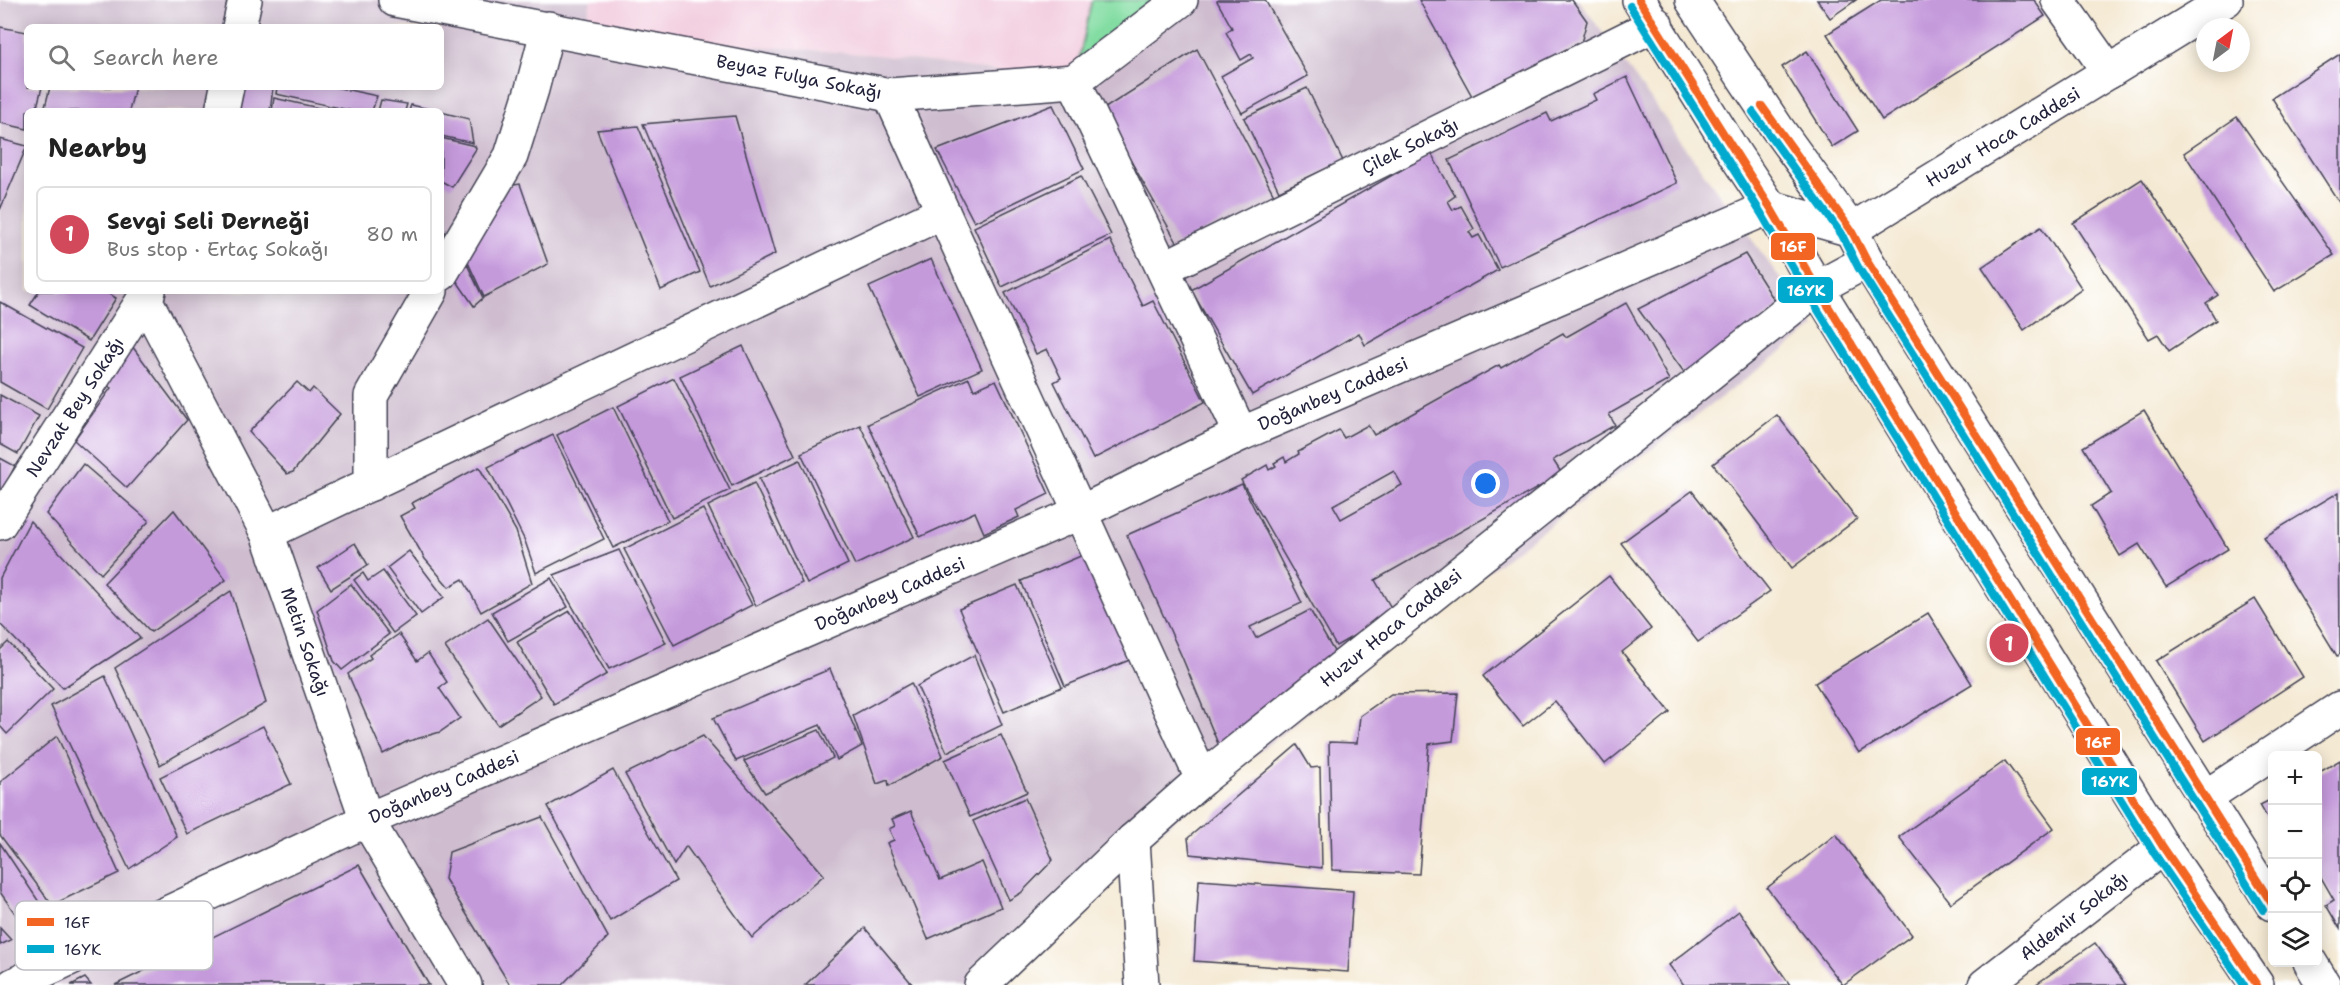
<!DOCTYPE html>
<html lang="en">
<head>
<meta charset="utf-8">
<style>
  :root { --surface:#fff; --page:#f2f2f2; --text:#222; --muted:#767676; --line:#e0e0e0; --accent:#d1495b }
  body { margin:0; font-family:"Shantell Sans",sans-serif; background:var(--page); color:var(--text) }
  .controls { position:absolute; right:18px; bottom:18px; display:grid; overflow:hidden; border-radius:9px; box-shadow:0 3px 15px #0003 }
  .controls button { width:54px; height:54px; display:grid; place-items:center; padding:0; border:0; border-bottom:2px solid var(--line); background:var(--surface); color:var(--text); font:30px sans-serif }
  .compass { position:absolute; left:2196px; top:18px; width:54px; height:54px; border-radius:50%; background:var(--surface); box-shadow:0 3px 15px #0003; rotate:32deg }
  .you { position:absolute; left:1486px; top:484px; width:21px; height:21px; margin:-15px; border:4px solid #fff; border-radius:50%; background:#1a73e8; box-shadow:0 0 0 9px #1a73e833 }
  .badge { display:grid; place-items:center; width:39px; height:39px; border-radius:50%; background:var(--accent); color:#fff; font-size:20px; font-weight:700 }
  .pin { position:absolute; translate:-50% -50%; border:3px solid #fff; box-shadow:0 2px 6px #0006 }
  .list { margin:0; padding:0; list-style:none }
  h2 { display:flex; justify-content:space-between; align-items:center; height:78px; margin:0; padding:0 24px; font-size:26px }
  h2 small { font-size:20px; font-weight:400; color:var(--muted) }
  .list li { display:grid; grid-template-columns:39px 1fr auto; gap:18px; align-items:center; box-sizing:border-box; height:96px; margin:0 12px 12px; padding:0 12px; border:2px solid var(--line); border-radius:9px }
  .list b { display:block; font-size:22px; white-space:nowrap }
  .list p { margin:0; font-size:20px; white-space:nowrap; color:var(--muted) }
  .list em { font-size:20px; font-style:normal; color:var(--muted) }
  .icon { flex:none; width:33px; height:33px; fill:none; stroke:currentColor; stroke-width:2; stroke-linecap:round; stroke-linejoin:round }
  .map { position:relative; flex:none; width:2340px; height:985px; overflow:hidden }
  .search { position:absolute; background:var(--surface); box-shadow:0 3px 15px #0003; left:24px; top:24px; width:420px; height:66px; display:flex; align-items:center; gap:15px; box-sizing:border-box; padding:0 21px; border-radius:9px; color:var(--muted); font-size:22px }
  .panel { position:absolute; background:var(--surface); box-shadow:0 3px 15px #0003; left:24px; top:108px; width:420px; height:186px; border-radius:9px }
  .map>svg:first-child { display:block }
  .built { fill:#f3cfe0 }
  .industrial { fill:#cfbdcf; fill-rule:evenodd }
  .green { fill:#83dda3; stroke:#52806f; stroke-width:1.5 }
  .building { fill:#c59adb; fill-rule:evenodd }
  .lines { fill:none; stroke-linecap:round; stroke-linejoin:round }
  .minor-casing { stroke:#424052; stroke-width:36 }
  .minor { stroke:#fff; stroke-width:33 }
  .bus-1-casing { stroke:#fff; stroke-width:12 }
  .bus-2-casing { stroke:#fff; stroke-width:12 }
  .bus-1 { stroke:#f26522; stroke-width:8 }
  .bus-2 { stroke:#00a9ce; stroke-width:8 }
  .labels { text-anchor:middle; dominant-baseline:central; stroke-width:6; stroke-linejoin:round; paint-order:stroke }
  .street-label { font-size:18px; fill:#22223b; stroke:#fff }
  .key { fill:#fff; stroke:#bdbdc4; stroke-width:1.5 }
  .key-label { font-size:16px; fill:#22223b }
  .line-badge { stroke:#fff; stroke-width:2 }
  .badge-label { font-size:16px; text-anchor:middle; font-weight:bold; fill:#fff }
</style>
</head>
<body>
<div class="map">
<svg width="2340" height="985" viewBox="0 0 2340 985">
  <rect width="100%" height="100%" fill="#fff"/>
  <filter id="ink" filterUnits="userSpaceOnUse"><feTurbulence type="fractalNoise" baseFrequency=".0167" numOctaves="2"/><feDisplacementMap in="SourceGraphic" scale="12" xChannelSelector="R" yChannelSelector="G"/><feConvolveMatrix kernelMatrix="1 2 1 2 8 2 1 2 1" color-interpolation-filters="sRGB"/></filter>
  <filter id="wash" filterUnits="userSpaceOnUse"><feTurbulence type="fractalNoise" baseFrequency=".008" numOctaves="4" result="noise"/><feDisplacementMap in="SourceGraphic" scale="24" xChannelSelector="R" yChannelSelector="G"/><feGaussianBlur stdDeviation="1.35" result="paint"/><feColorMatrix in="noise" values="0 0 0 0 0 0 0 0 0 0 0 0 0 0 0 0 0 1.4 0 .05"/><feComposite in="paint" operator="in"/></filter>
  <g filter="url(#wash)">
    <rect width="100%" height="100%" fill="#f4e9d3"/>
    <path class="built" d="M 591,0 L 1165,0 L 1074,81 L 877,55 L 584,33 Z"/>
    <path class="industrial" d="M 0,0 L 591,0 L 584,33 L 877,55 L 1073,81 L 1165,0 L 1579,0 L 1815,327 L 1415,626 L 1109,873 L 1001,985 L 0,985 ZM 27,27 L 441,27 L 441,87 L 27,87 ZM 27,111 L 441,111 L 441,291 L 27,291 Z"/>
    <path class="green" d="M 1092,0 L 1165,0 L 1074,81 Z"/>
    <g id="blocks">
      <g class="building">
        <path d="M 1219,0 L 1265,0 L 1308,76 L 1242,113 L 1221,76 L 1253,58 L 1251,54 L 1241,60 L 1226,32 L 1232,28 L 1217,1 Z"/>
        <path d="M 1419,0 L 1572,0 L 1587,21 L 1581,43 L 1472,96 Z"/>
        <path d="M 1817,0 L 1856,0 L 1830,18 Z"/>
        <path d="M 1881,0 L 2034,0 L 2045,16 L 1882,120 L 1827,34 Z"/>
        <path d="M 0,27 L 27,32 L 27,87 L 42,87 L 36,111 L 27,111 L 27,129 L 0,123 Z"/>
        <path d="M 1197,49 L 1274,195 L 1178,244 L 1102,110 Z"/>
        <path d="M 1807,51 L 1858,131 L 1832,147 L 1782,67 Z"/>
        <path d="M 2340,54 L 2340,204 L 2272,98 Z"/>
        <path d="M 1627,77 L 1677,183 L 1500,267 L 1449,160 L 1547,113 L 1551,121 L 1596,100 L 1593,94 Z"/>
        <path d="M 50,87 L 135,87 L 129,111 L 44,111 Z"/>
        <path d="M 242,87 L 273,87 L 270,111 L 236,111 Z"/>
        <path d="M 277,87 L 335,87 L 377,96 L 372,111 L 353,111 L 276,94 Z"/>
        <path d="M 1307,88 L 1343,161 L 1279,191 L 1244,118 Z"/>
        <path d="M 274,98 L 328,110 L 328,111 L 272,111 Z"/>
        <path d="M 381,100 L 407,104 L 405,111 L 378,111 Z"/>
        <path d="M 411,105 L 434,110 L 433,111 L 409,111 Z"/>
        <path d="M 1053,105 L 1084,169 L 974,222 L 937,150 Z"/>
        <path d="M 441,112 L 469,119 L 473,143 L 441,136 Z"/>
        <path d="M 735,116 L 775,254 L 710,286 L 643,124 Z"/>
        <path d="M 2237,117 L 2334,255 L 2274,292 L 2184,153 Z"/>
        <path d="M 638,126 L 700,272 L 661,290 L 597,130 Z"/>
        <path d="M 441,138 L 475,146 L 476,149 L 452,187 L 441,181 Z"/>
        <path d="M 0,139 L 27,146 L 0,210 Z"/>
        <path d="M 1431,153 L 1455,196 L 1448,201 L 1453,210 L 1461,206 L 1474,229 L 1469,232 L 1473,238 L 1479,235 L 1498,270 L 1365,345 L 1359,333 L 1252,395 L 1191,290 Z"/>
        <path d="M 1081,176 L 1111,235 L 1002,287 L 974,227 Z"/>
        <path d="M 2142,179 L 2218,295 L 2206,303 L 2216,320 L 2169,351 L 2158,334 L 2149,339 L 2073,223 Z"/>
        <path d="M 520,184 L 548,264 L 484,297 L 465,256 L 508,186 Z"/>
        <path d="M 2041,227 L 2082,289 L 2024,330 L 1982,267 Z"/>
        <path d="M 1110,240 L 1143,306 L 1153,301 L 1205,402 L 1093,459 L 1054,382 L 1061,378 L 1047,349 L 1036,354 L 1005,293 Z"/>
        <path d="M 1745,254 L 1778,306 L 1689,379 L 1638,309 Z"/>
        <path d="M 464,258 L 483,298 L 474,306 L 452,274 Z"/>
        <path d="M 931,259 L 982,369 L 920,397 L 869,287 Z"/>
        <path d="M 39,291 L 104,291 L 116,298 L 89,341 L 30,305 Z"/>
        <path d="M 0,302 L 82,348 L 47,409 L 0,382 Z"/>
        <path d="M 1626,303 L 1669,380 L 1609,414 L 1615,425 L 1553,460 L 1562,474 L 1375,580 L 1394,613 L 1336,646 L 1241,480 L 1267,465 L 1269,470 L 1276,466 L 1274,463 L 1284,457 L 1286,462 L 1299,454 L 1298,452 L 1339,430 L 1344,438 L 1368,425 L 1374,435 L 1499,365 L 1501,368 L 1563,333 L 1566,337 ZM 1394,471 L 1402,485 L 1341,519 L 1333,505 Z"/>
        <path d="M 132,346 L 187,420 L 127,488 L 74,440 L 111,388 L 105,383 Z"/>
        <path d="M 743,346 L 795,455 L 732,486 L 680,376 Z"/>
        <path d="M 674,378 L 730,490 L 672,518 L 618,406 Z"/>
        <path d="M 969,378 L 974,390 L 996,380 L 1049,494 L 1016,510 L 1019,517 L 984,533 L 975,512 L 920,537 L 868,424 Z"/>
        <path d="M 297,382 L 309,393 L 313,388 L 340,414 L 293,472 L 287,474 L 249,432 Z"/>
        <path d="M 0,395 L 39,416 L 18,454 L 0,444 Z"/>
        <path d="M 613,407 L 668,521 L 613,548 L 557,435 Z"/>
        <path d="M 2144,410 L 2228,549 L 2166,587 L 2139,544 L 2120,556 L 2091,506 L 2111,493 L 2083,447 Z"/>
        <path d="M 1777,415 L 1857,519 L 1792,568 L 1713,464 Z"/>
        <path d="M 860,425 L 914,537 L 855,565 L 801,453 Z"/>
        <path d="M 553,435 L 604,539 L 536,573 L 525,541 L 488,467 Z"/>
        <path d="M 0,458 L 15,466 L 0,495 Z"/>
        <path d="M 800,460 L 848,564 L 807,584 L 759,479 Z"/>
        <path d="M 83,464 L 149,521 L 101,574 L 46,514 Z"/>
        <path d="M 479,467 L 516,531 L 532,583 L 481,612 L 463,579 L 449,587 L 425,559 L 400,516 L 415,508 L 412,503 Z"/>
        <path d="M 754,483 L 802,583 L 756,606 L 708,506 Z"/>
        <path d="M 1242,484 L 1302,603 L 1250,627 L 1256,638 L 1310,610 L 1339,660 L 1219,746 L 1182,657 L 1127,535 Z"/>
        <path d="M 1692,491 L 1770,591 L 1698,642 L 1621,543 Z"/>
        <path d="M 2339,492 L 2340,654 L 2337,656 L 2264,537 Z"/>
        <path d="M 703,509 L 752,605 L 674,645 L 624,549 Z"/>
        <path d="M 174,510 L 226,580 L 151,632 L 104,583 Z"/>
        <path d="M 30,521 L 140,638 L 63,688 L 0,624 L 0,578 Z"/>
        <path d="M 355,543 L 368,565 L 331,589 L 318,568 Z"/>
        <path d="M 619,550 L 666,643 L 609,669 L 554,575 Z"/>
        <path d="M 409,551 L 444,597 L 421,614 L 387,568 Z"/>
        <path d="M 1088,553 L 1132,659 L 1065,686 L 1021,581 Z"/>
        <path d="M 383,571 L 416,616 L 393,633 L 354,580 L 363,573 L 368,581 Z"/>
        <path d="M 1609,576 L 1651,629 L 1622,652 L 1670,712 L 1605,764 L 1555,701 L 1523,726 L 1483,676 Z"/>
        <path d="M 551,578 L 568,607 L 508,641 L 492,612 Z"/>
        <path d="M 351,584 L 389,634 L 342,670 L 334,661 L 317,610 Z"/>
        <path d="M 1017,585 L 1062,687 L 1004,712 L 959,609 Z"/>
        <path d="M 231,591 L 266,703 L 160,765 L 115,668 Z"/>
        <path d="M 2255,599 L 2303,677 L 2205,741 L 2156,661 Z"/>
        <path d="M 570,611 L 607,674 L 554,704 L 517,642 Z"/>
        <path d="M 1928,613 L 1972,684 L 1859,753 L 1815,683 Z"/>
        <path d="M 488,618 L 541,696 L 498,725 L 445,647 Z"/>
        <path d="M 399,634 L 417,661 L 428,653 L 447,682 L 439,688 L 460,718 L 440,732 L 406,742 L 383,754 L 348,674 L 371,658 L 369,655 Z"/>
        <path d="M 8,642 L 53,689 L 7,734 L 0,726 L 0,650 Z"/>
        <path d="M 974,655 L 1002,725 L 947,752 L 917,686 Z"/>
        <path d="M 830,669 L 862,746 L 837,760 L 820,725 L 736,761 L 713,718 Z"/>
        <path d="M 105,676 L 177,837 L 129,869 L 51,706 Z"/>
        <path d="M 911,683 L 943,756 L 889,786 L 888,780 L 877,784 L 853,715 Z"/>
        <path d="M 1458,693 L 1453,741 L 1429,744 L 1419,874 L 1332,870 L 1329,742 L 1357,743 L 1360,716 L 1391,694 Z"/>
        <path d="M 263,726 L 291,784 L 187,834 L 160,777 Z"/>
        <path d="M 819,730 L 833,758 L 765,793 L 744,761 Z"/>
        <path d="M 1001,735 L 1027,792 L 970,817 L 945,760 Z"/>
        <path d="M 57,736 L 119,873 L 52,905 L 0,835 L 0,782 Z"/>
        <path d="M 703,736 L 824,875 L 752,938 L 686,846 L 674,865 L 625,774 Z"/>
        <path d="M 1297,745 L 1311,768 L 1320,767 L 1322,868 L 1190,854 L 1188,838 Z"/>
        <path d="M 2340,760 L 2340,929 L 2326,905 L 2334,900 L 2318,872 L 2318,773 Z"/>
        <path d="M 2005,761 L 2054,828 L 1951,903 L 1899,837 Z"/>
        <path d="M 613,770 L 676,881 L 610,921 L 548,806 Z"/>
        <path d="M 1025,798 L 1053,860 L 1021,893 L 1009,900 L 973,821 Z"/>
        <path d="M 2272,799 L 2272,826 L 2260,805 Z"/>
        <path d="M 911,811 L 940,880 L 982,862 L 1001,907 L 928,939 L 887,843 L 894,840 L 889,829 L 895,826 L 892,819 Z"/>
        <path d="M 542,817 L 608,937 L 562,985 L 510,985 L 445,879 L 449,852 Z"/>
        <path d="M 1836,834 L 1912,935 L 1843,985 L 1767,888 Z"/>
        <path d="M 0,843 L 43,908 L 21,922 L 0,892 Z"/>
        <path d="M 359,865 L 429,985 L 115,985 Z"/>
        <path d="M 1199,880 L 1353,891 L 1348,972 L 1194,961 Z"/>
        <path d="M 1739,911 L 1790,985 L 1684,985 L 1669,965 Z"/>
        <path d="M 0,928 L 11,940 L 0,945 Z"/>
        <path d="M 865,928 L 913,985 L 805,985 Z"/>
        <path d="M 2095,943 L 2126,985 L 2035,985 Z"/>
        <path d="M 85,978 L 91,985 L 71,985 Z"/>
      </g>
    </g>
  </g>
  <g filter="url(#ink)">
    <use href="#blocks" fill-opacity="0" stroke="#424052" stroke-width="1.5"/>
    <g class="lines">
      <defs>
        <g id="minor">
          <path d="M 395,0 L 890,95 L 1074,81 L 1181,0"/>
          <path d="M 1639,0 L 1736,156 L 1770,207 L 1817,288 L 2163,847 L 2257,985"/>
          <path d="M 1692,0 L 1777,128 L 1851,230 L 1867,261 L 2272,904"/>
          <path d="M 2058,0 L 2109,72"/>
          <path d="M 239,27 L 245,0"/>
          <path d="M 1074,81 L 1241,434"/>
          <path d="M 890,95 L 943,212"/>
          <path d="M 222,111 L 227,87"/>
          <path d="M 1164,268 L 1656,24"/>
          <path d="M 441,274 L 511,156 L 532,89 L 548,28"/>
          <path d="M 145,299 L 267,533 L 367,820 L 465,985"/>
          <path d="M 371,484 L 371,396 L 431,291"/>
          <path d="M 0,523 L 149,291"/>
          <path d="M 267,533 L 943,212 L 1202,779"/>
          <path d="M 2204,798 L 2340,708"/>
          <path d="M 1133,840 L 1142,985"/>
          <path d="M 2310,962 L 2324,985"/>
          <path d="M 13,985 L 367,820 L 1081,512 L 1241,434 L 1770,207 L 1851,230 L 2226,0"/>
          <path d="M 981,985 L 1133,840 L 1202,779 L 1817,288 L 1867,261"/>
          <path d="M 1985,985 L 2163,847"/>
        </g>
      </defs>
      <use href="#minor" class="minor-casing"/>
      <use href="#minor" class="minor"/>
      <defs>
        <g id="bus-1">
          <path d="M 1639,0 L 1770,207 L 1817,288 L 2163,847 L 2257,985"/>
          <path d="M 1762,106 L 1851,230 L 1867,261 L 2272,904"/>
        </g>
        <g id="bus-2">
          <path d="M 1630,6 L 1761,213 L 1808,294 L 2154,853 L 2244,985"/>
          <path d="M 1753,112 L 1842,235 L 1858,267 L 2263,910"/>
        </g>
      </defs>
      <use href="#bus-1" class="bus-1-casing"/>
      <use href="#bus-2" class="bus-2-casing"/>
      <use href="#bus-1" class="bus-1"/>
      <use href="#bus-2" class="bus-2"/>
    </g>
  </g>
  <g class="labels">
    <g class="street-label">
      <text transform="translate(799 77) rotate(11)">Beyaz Fulya Sokağı</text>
      <text transform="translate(2003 137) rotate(-31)">Huzur Hoca Caddesi</text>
      <text transform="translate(1410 146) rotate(-26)">Çilek Sokağı</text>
      <text transform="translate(1333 394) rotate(-23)">Doğanbey Caddesi</text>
      <text transform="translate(75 407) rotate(-57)">Nevzat Bey Sokağı</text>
      <text transform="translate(890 594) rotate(-23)">Doğanbey Caddesi</text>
      <text transform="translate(1391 628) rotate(-39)">Huzur Hoca Caddesi</text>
      <text transform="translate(305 642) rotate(71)">Metin Sokağı</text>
      <text transform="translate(444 787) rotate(-23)">Doğanbey Caddesi</text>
      <text transform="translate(2074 916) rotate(-38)">Aldemir Sokağı</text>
    </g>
  </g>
  <rect x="15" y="901" width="198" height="69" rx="9" class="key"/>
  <rect x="27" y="918" width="27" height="8" fill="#f26522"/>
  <rect x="27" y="945" width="27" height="8" fill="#00a9ce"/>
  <g class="key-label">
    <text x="64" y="928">16F</text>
    <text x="64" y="955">16YK</text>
  </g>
  <g class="line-badge">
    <rect x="1770" y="232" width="46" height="29" rx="6" fill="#f26522"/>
    <rect x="1777" y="276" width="57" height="28" rx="6" fill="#00a9ce"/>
    <rect x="2075" y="727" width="46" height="29" rx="6" fill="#f26522"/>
    <rect x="2081" y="767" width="57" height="29" rx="6" fill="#00a9ce"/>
  </g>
  <g class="badge-label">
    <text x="1793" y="252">16F</text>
    <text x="1806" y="296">16YK</text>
    <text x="2098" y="748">16F</text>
    <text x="2110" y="787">16YK</text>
  </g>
</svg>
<div class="controls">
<button>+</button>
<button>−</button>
<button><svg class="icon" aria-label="locate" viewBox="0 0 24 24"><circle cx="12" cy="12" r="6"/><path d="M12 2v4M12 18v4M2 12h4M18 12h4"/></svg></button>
<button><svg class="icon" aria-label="layers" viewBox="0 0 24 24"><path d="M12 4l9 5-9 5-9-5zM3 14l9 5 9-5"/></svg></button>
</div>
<svg class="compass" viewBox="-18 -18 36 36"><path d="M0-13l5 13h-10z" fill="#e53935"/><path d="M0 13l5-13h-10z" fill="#767676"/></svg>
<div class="you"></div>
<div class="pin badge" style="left:2009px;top:643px">1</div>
<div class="search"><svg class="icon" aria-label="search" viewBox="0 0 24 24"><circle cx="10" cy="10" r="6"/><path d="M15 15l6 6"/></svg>Search here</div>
<section class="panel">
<h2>Nearby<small></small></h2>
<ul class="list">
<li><span class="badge">1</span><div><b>Sevgi Seli Derneği</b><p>Bus stop · Ertaç Sokağı</p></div><em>80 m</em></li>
</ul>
</section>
</div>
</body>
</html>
